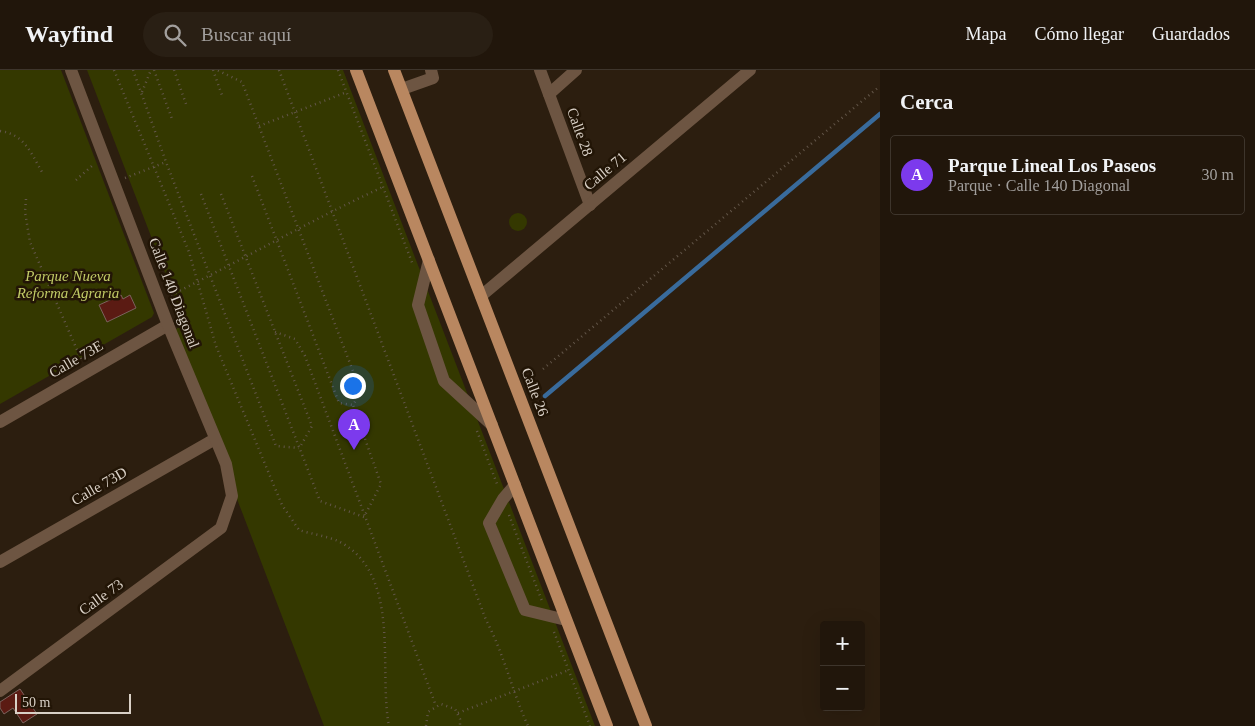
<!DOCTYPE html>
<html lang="es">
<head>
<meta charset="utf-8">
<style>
  :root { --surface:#21160b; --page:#291f14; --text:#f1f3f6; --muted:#a29f9d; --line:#3e352c; --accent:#7c3aed }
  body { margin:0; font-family:"Times New Roman",serif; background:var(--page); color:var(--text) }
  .controls { position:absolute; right:15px; bottom:15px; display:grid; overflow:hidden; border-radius:5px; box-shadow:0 5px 20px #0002 }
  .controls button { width:45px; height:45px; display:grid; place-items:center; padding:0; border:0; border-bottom:1px solid var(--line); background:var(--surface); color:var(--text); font:25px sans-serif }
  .scale { position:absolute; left:15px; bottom:12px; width:116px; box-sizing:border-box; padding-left:5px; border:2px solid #d9d0c6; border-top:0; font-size:14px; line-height:18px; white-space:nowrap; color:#d9d0c6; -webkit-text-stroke:4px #221506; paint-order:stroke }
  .you { position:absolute; left:352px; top:315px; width:18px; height:18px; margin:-12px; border:4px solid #fff; border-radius:50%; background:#1a73e8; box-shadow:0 0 0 8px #1a73e833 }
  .badge { display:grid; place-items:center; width:32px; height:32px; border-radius:50%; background:var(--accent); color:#fff; font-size:16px; font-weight:700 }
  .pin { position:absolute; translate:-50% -41px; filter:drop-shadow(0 1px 2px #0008) }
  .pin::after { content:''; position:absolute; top:26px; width:18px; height:15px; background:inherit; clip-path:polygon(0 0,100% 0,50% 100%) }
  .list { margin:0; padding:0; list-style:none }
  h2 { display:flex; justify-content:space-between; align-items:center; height:65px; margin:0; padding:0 20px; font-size:21px }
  h2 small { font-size:16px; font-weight:400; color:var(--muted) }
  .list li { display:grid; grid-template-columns:32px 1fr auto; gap:15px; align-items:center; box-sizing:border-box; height:80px; margin:0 10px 10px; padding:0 10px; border:1px solid var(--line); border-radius:5px }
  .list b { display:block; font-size:19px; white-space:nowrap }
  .list p { margin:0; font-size:16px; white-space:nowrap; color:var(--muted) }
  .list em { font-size:16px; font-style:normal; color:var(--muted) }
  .icon { flex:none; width:28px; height:28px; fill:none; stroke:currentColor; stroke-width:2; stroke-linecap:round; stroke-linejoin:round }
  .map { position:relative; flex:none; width:880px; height:656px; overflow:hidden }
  header { display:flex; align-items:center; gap:30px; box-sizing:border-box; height:70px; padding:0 25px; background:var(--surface); border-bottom:1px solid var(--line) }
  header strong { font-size:24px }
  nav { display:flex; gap:28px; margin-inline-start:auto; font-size:18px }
  .search { width:350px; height:45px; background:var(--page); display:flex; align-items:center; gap:12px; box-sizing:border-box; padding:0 18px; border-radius:28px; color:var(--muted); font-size:19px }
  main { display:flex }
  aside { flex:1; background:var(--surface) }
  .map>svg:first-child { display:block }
  .green { fill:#343800 }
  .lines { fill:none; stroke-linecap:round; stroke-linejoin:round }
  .stream { stroke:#396b9c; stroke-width:4.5 }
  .building { fill:#5b1b13; stroke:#7b625d }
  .path { stroke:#635649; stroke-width:2.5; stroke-dasharray:1 4; stroke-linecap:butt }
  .minor { stroke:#6d5542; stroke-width:12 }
  .major { stroke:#b98760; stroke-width:12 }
  .labels { text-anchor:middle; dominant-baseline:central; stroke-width:5; stroke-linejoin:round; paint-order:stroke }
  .street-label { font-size:15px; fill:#d9d0c6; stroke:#221506 }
  .park-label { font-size:15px; font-style:italic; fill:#c1cb66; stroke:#221506 }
</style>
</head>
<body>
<header>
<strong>Wayfind</strong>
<div class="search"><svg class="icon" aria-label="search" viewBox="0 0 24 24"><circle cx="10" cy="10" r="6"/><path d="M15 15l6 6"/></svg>Buscar aquí</div>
<nav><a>Mapa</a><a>Cómo llegar</a><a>Guardados</a></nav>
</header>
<main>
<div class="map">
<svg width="880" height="656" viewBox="0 0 880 656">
  <rect width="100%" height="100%" fill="#2c1e0f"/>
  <g class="green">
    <path d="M 0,0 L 61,0 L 154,243 L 152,247 L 0,334 Z"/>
    <path d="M 87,0 L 343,0 L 595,656 L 324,656 L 173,262 L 184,252 Z"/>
    <circle cx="518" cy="152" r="9"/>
  </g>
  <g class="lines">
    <path class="stream" d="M 545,326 L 880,44"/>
  </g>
  <g class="building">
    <path d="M 121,225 L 123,229 L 130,225 L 136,238 L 107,252 L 99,235 Z"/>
    <path d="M 20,619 L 37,644 L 23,653 L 13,638 L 4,644 L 0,638 L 0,632 Z"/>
  </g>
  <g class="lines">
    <g class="path">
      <path d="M 114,0 L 189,182 L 216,276 L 282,435 L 299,460 C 311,464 328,466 340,472 C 402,505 378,599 389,656"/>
      <path d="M 133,0 L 166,92 L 276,376 L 299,378"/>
      <path d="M 154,0 L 172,49"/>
      <path d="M 174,0 L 186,34"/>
      <path d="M 213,0 L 223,28"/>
      <path d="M 279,0 L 486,550 C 504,584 512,621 528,656"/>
      <path d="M 338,0 L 413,195"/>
      <path d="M 142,22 L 151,0"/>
      <path d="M 259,56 L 347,22"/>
      <path d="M 0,61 C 24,64 31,83 42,102"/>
      <path d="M 252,106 L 339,333 L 353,335"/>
      <path d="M 125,108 L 166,92"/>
      <path d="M 76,110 L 93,95"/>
      <path d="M 201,124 L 320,431 L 364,447 L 381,414 L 353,335 L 361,322 L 242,12 L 217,0"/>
      <path d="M 221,124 L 312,356 L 300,377"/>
      <path d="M 26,129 L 25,142 L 30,172 L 81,289"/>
      <path d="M 171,225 C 242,190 311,150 383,117"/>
      <path d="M 275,262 L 295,269 L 305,286 L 436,636"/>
      <path d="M 543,299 L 880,16"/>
      <path d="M 477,361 L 497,414"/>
      <path d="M 509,445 L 542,531"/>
      <path d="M 554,562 L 590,656"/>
      <path d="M 458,643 L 569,600"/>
      <path d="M 426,656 L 428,642 L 441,634 L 455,639 L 460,649 L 460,656"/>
    </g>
    <g class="minor">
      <path d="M 540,0 L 590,135"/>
      <path d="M 402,19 L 433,8 L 431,0"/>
      <path d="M 549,24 L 576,0"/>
      <path d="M 429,190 L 418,235 L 444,311 L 492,355"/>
      <path d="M 481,226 L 750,0"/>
      <path d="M 0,352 L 168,255"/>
      <path d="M 515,415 L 503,429 L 489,453 L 525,540 L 566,550"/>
      <path d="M 0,492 L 215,369"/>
      <path d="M 0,621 L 221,458 L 232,426 L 226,394 L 168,255 L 71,0"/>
    </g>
    <g class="major">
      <path d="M 356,0 L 607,656"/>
      <path d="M 394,0 L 646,656"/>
    </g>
  </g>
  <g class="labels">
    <g class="street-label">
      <text transform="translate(580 62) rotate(70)">Calle 28</text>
      <text transform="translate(605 101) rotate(-40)">Calle 71</text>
      <text transform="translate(174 223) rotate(69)">Calle 140 Diagonal</text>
      <text transform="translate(76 289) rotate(-30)">Calle 73E</text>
      <text transform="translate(535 322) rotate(69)">Calle 26</text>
      <text transform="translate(99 416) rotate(-30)">Calle 73D</text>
      <text transform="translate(101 527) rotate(-36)">Calle 73</text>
    </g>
    <g class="park-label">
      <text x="68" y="206">Parque Nueva<tspan x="68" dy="17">Reforma Agraria</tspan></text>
    </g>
  </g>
</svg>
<div class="controls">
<button>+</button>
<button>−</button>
</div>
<div class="scale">50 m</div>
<div class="you"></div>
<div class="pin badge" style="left:354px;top:380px">A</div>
</div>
<aside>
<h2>Cerca<small></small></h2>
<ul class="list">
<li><span class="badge">A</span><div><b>Parque Lineal Los Paseos</b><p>Parque · Calle 140 Diagonal</p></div><em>30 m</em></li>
</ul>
</aside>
</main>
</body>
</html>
